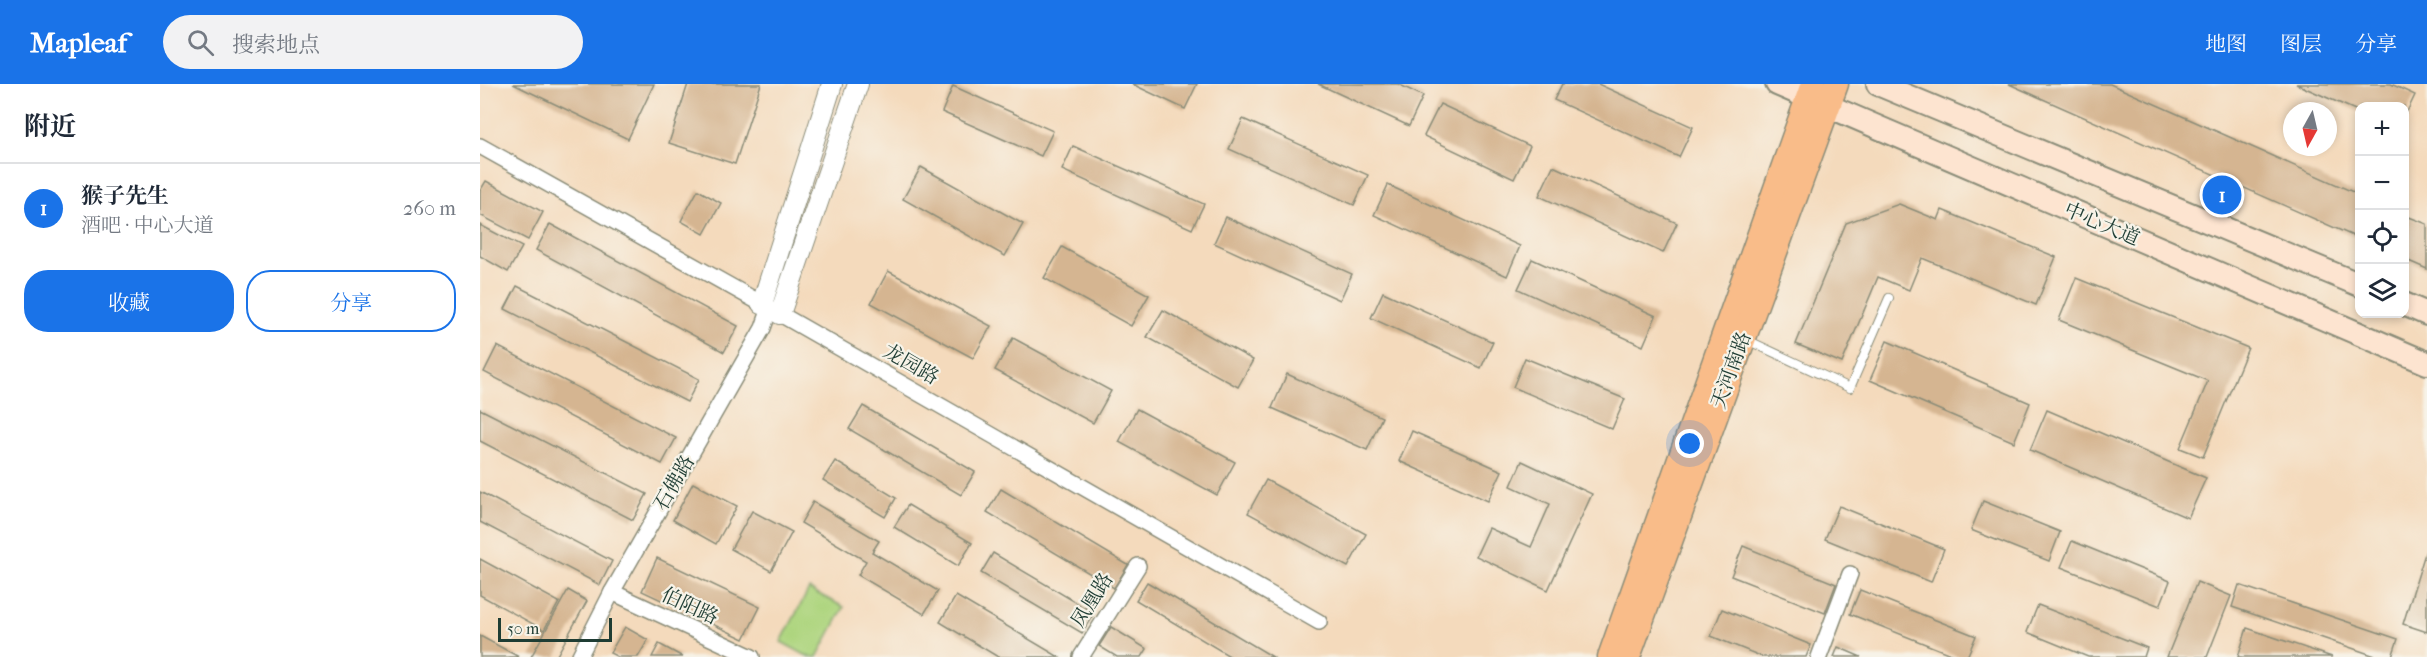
<!DOCTYPE html>
<html lang="zh">
<head>
<meta charset="utf-8">
<style>
  :root { --surface:#fff; --page:#f2f2f3; --text:#1f2937; --muted:#747a83; --line:#e0e1e3; --accent:#1a73e8 }
  body { margin:0; font-family:"IM FELL French Canon","Noto Serif SC",serif; background:var(--page); color:var(--text) }
  .controls { position:absolute; right:18px; top:18px; display:grid; overflow:hidden; border-radius:12px; box-shadow:0 3px 9px #0003 }
  .controls button { width:54px; height:54px; display:grid; place-items:center; padding:0; border:0; border-bottom:2px solid var(--line); background:var(--surface); color:var(--text); font:30px sans-serif }
  .compass { position:absolute; left:1803px; top:18px; width:54px; height:54px; border-radius:50%; background:var(--surface); box-shadow:0 3px 9px #0003; rotate:188deg }
  .scale { position:absolute; left:18px; bottom:15px; width:114px; box-sizing:border-box; padding-left:6px; border:3px solid #1f3d34; border-top:0; font-size:16px; line-height:21px; white-space:nowrap; color:#1f3d34; -webkit-text-stroke:4px #f7f3e8; paint-order:stroke }
  .you { position:absolute; left:1210px; top:360px; width:21px; height:21px; margin:-15px; border:4px solid #fff; border-radius:50%; background:#1a73e8; box-shadow:0 0 0 9px #1a73e833 }
  .badge { display:grid; place-items:center; width:39px; height:39px; border-radius:50%; background:var(--accent); color:#fff; font-size:20px; font-weight:700 }
  .pin { position:absolute; translate:-50% -50%; border:3px solid #fff; box-shadow:0 2px 6px #0006 }
  .list { margin:0; padding:0; list-style:none }
  h2 { display:flex; justify-content:space-between; align-items:center; height:78px; margin:0; padding:0 24px; font-size:26px }
  h2 small { font-size:20px; font-weight:400; color:var(--muted) }
  .list li { display:grid; grid-template-columns:39px 1fr auto; gap:18px; align-items:center; box-sizing:border-box; height:90px; padding:0 24px; border-top:2px solid var(--line) }
  .list b { display:block; font-size:22px; white-space:nowrap }
  .list p { margin:0; font-size:20px; white-space:nowrap; color:var(--muted) }
  .list em { font-size:20px; font-style:normal; color:var(--muted) }
  .actions { display:flex; gap:12px; padding:18px 24px }
  .actions a { flex:1; padding:14px 0; border:2px solid var(--accent); border-radius:24px; text-align:center; font-size:21px; color:var(--accent) }
  .actions .main { background:var(--accent); color:#fff }
  .icon { flex:none; width:33px; height:33px; fill:none; stroke:currentColor; stroke-width:2; stroke-linecap:round; stroke-linejoin:round }
  .map { position:relative; flex:none; width:1947px; height:573px; overflow:hidden }
  header { display:flex; align-items:center; gap:36px; box-sizing:border-box; height:84px; padding:0 30px; background:var(--accent); color:#fff }
  header strong { font-size:28px }
  nav { display:flex; gap:33px; margin-inline-start:auto; font-size:21px }
  .search { width:420px; height:54px; background:var(--page); display:flex; align-items:center; gap:15px; box-sizing:border-box; padding:0 21px; border-radius:33px; color:var(--muted); font-size:22px }
  main { display:flex }
  aside { flex:1; background:var(--surface) }
  .map>svg:first-child { display:block }
  .green { fill:#aed57f; stroke:#66895a; stroke-width:1.5 }
  .building { fill:#d5b591 }
  .lines { fill:none; stroke-linecap:round; stroke-linejoin:round }
  .service-casing { stroke:#8a8c78; stroke-width:10 }
  .minor-casing { stroke:#8a8c78; stroke-width:18 }
  .tertiary-casing { stroke:#8a8c78; stroke-width:22 }
  .secondary-casing { stroke:#8a8c78; stroke-width:26 }
  .primary-casing { stroke:#8a8c78; stroke-width:27 }
  .service { stroke:#fff; stroke-width:8 }
  .minor { stroke:#fff; stroke-width:15 }
  .tertiary { stroke:#fff; stroke-width:20 }
  .secondary { stroke:#fde4d0; stroke-width:22 }
  .primary { stroke:#f9bc89; stroke-width:24 }
  .labels { text-anchor:middle; dominant-baseline:central; stroke-width:4.5; stroke-linejoin:round; paint-order:stroke }
  .street-label { font-size:20px; fill:#1f3d34; stroke:#f7f3e8 }
</style>
</head>
<body>
<header>
<strong>Mapleaf</strong>
<div class="search"><svg class="icon" aria-label="search" viewBox="0 0 24 24"><circle cx="10" cy="10" r="6"/><path d="M15 15l6 6"/></svg>搜索地点</div>
<nav><a>地图</a><a>图层</a><a>分享</a></nav>
</header>
<main>
<aside>
<h2>附近<small></small></h2>
<ul class="list">
<li><span class="badge">1</span><div><b>猴子先生</b><p>酒吧 · 中心大道</p></div><em>260 m</em></li>
</ul>
<div class="actions"><a class="main">收藏</a><a>分享</a></div>
</aside>
<div class="map">
<svg width="1947" height="573" viewBox="0 0 1947 573">
  <rect width="100%" height="100%" fill="#f7f3e8"/>
  <filter id="ink" filterUnits="userSpaceOnUse"><feTurbulence type="fractalNoise" baseFrequency=".0167" numOctaves="2"/><feDisplacementMap in="SourceGraphic" scale="12" xChannelSelector="R" yChannelSelector="G"/><feConvolveMatrix kernelMatrix="1 2 1 2 8 2 1 2 1" color-interpolation-filters="sRGB"/></filter>
  <filter id="wash" filterUnits="userSpaceOnUse"><feTurbulence type="fractalNoise" baseFrequency=".008" numOctaves="4" result="noise"/><feDisplacementMap in="SourceGraphic" scale="24" xChannelSelector="R" yChannelSelector="G"/><feGaussianBlur stdDeviation="1.35" result="paint"/><feColorMatrix in="noise" values="0 0 0 0 0 0 0 0 0 0 0 0 0 0 0 0 0 1.4 0 .05"/><feComposite in="paint" operator="in"/></filter>
  <g filter="url(#wash)">
    <rect width="100%" height="100%" fill="#f4dabc"/>
    <path class="green" d="M 329,505 L 364,523 L 337,573 L 329,573 L 301,558 Z"/>
    <g id="blocks">
      <g class="building">
        <path d="M 33,0 L 174,0 L 148,55 Z"/>
        <path d="M 208,0 L 281,0 L 255,80 L 189,59 Z"/>
        <path d="M 652,0 L 717,0 L 705,25 Z"/>
        <path d="M 838,0 L 918,0 L 943,12 L 929,42 Z"/>
        <path d="M 1082,0 L 1118,0 L 1213,43 L 1199,73 L 1074,16 Z"/>
        <path d="M 1529,0 L 1630,0 L 1880,111 L 1880,155 Z"/>
        <path d="M 1816,0 L 1911,0 L 1935,11 L 1924,34 L 1924,22 L 1880,22 L 1880,28 Z"/>
        <path d="M 473,2 L 573,47 L 561,72 L 462,28 Z"/>
        <path d="M 960,20 L 1050,62 L 1034,95 L 944,52 Z"/>
        <path d="M 763,35 L 888,91 L 874,121 L 749,65 Z"/>
        <path d="M 593,62 L 724,120 L 712,145 L 582,86 Z"/>
        <path d="M 1073,82 L 1197,139 L 1183,169 L 1059,112 Z"/>
        <path d="M 441,83 L 543,140 L 525,172 L 423,115 Z"/>
        <path d="M 6,97 L 63,128 L 48,156 L 0,131 L 0,107 Z"/>
        <path d="M 908,101 L 1040,162 L 1027,192 L 894,131 Z"/>
        <path d="M 218,106 L 241,119 L 224,150 L 201,137 Z"/>
        <path d="M 1419,120 L 1458,136 L 1462,126 L 1576,173 L 1556,221 L 1442,174 L 1429,206 L 1398,193 L 1362,279 L 1316,260 L 1366,139 Z"/>
        <path d="M 1924,131 L 1947,140 L 1947,185 L 1924,175 Z"/>
        <path d="M 746,133 L 872,190 L 860,216 L 734,159 Z"/>
        <path d="M 70,140 L 258,242 L 244,268 L 56,166 Z"/>
        <path d="M 0,141 L 42,163 L 28,188 L 0,172 Z"/>
        <path d="M 582,163 L 669,211 L 651,242 L 564,194 Z"/>
        <path d="M 1052,175 L 1176,232 L 1163,262 L 1038,205 Z"/>
        <path d="M 408,187 L 511,242 L 493,274 L 391,219 Z"/>
        <path d="M 1596,194 L 1768,264 L 1723,373 L 1700,364 L 1728,297 L 1579,236 Z"/>
        <path d="M 37,202 L 219,295 L 207,318 L 25,225 Z"/>
        <path d="M 903,208 L 1013,258 L 1001,284 L 891,234 Z"/>
        <path d="M 683,226 L 773,276 L 758,303 L 667,253 Z"/>
        <path d="M 533,254 L 631,307 L 613,339 L 515,286 Z"/>
        <path d="M 1407,257 L 1550,319 L 1534,358 L 1390,296 Z"/>
        <path d="M 17,262 L 196,354 L 182,380 L 4,288 Z"/>
        <path d="M 1045,274 L 1145,315 L 1132,345 L 1033,303 Z"/>
        <path d="M 807,290 L 902,333 L 887,366 L 792,324 Z"/>
        <path d="M 383,322 L 495,388 L 481,411 L 369,345 Z"/>
        <path d="M 0,325 L 167,410 L 153,436 L 0,357 Z"/>
        <path d="M 657,325 L 755,378 L 737,411 L 639,358 Z"/>
        <path d="M 1567,326 L 1726,394 L 1708,434 L 1550,366 Z"/>
        <path d="M 932,347 L 1022,387 L 1008,417 L 919,377 Z"/>
        <path d="M 355,377 L 416,414 L 405,433 L 343,396 Z"/>
        <path d="M 1042,377 L 1112,410 L 1068,506 L 996,472 L 1009,444 L 1051,463 L 1070,420 L 1031,402 Z"/>
        <path d="M 786,396 L 886,450 L 868,483 L 768,429 Z"/>
        <path d="M 213,399 L 257,422 L 236,460 L 193,436 Z"/>
        <path d="M 521,405 L 648,481 L 634,504 L 507,428 Z"/>
        <path d="M 0,408 L 132,477 L 120,501 L 0,438 Z"/>
        <path d="M 1503,417 L 1580,448 L 1569,477 L 1491,446 Z"/>
        <path d="M 333,418 L 399,457 L 392,468 L 458,507 L 444,530 L 378,491 L 386,477 L 321,439 Z"/>
        <path d="M 428,421 L 492,459 L 478,482 L 414,443 Z"/>
        <path d="M 1359,422 L 1464,465 L 1451,498 L 1345,455 Z"/>
        <path d="M 272,427 L 312,448 L 291,487 L 251,465 Z"/>
        <path d="M 1592,457 L 1690,497 L 1680,522 L 1581,483 Z"/>
        <path d="M 1263,462 L 1356,500 L 1345,529 L 1251,492 Z"/>
        <path d="M 1946,466 L 1947,466 L 1947,548 L 1923,540 Z"/>
        <path d="M 513,469 L 614,529 L 602,549 L 501,489 Z"/>
        <path d="M 177,474 L 280,523 L 264,555 L 162,507 Z"/>
        <path d="M 0,475 L 79,518 L 64,546 L 0,511 Z"/>
        <path d="M 667,498 L 793,573 L 751,573 L 656,516 Z"/>
        <path d="M 1717,498 L 1751,512 L 1727,573 L 1687,573 Z"/>
        <path d="M 1759,501 L 1918,555 L 1912,573 L 1898,573 L 1752,523 Z"/>
        <path d="M 88,506 L 107,517 L 76,573 L 51,573 Z"/>
        <path d="M 1380,506 L 1496,552 L 1487,573 L 1478,573 L 1370,530 Z"/>
        <path d="M 476,512 L 579,573 L 518,573 L 460,538 Z"/>
        <path d="M 1558,521 L 1667,564 L 1664,573 L 1608,573 L 1547,548 Z"/>
        <path d="M 1242,525 L 1331,561 L 1326,573 L 1283,573 L 1231,552 Z"/>
        <path d="M 145,543 L 168,556 L 158,573 L 138,573 L 130,569 Z"/>
        <path d="M 631,543 L 667,565 L 662,573 L 637,573 L 619,562 Z"/>
        <path d="M 1767,544 L 1852,573 L 1758,573 Z"/>
        <path d="M 0,552 L 39,573 L 0,573 Z"/>
        <path d="M 179,560 L 203,573 L 172,573 Z"/>
        <path d="M 1358,563 L 1381,573 L 1354,573 Z"/>
      </g>
    </g>
  </g>
  <g filter="url(#ink)">
    <use href="#blocks" fill-opacity="0" stroke="#8a8c78" stroke-width="1.5"/>
    <g class="lines">
      <defs>
        <path id="service" d="M 1267,256 L 1370,304 L 1409,214"/>
        <g id="minor">
          <path d="M 0,62 L 300,230 L 839,538"/>
          <path d="M 132,508 L 272,573"/>
          <path d="M 99,573 L 132,508 L 283,244 L 290,224"/>
          <path d="M 601,573 L 658,482"/>
          <path d="M 1339,573 L 1370,490"/>
        </g>
        <g id="tertiary">
          <path d="M 282,220 L 352,0"/>
          <path d="M 300,230 L 378,0"/>
        </g>
        <g id="secondary">
          <path d="M 1297,0 L 1947,279"/>
          <path d="M 1398,0 L 1880,201"/>
          <path d="M 1924,220 L 1947,230"/>
        </g>
        <g id="primary">
          <path d="M 1130,573 L 1333,0"/>
          <path d="M 1148,573 L 1356,0"/>
        </g>
      </defs>
      <use href="#service" class="service-casing"/>
      <use href="#minor" class="minor-casing"/>
      <use href="#tertiary" class="tertiary-casing"/>
      <use href="#secondary" class="secondary-casing"/>
      <use href="#primary" class="primary-casing"/>
      <use href="#service" class="service"/>
      <use href="#minor" class="minor"/>
      <use href="#tertiary" class="tertiary"/>
      <use href="#secondary" class="secondary"/>
      <use href="#primary" class="primary"/>
    </g>
  </g>
  <g class="labels">
    <g class="street-label">
      <text transform="translate(1622 140) rotate(23)">中心大道</text>
      <text transform="translate(431 280) rotate(30)">龙园路</text>
      <text transform="translate(1251 286) rotate(-70)">天河南路</text>
      <text transform="translate(194 399) rotate(-60)">石佛路</text>
      <text transform="translate(612 516) rotate(-58)">凤凰路</text>
      <text transform="translate(210 522) rotate(25)">伯阳路</text>
    </g>
  </g>
</svg>
<div class="controls">
<button>+</button>
<button>−</button>
<button><svg class="icon" aria-label="locate" viewBox="0 0 24 24"><circle cx="12" cy="12" r="6"/><path d="M12 2v4M12 18v4M2 12h4M18 12h4"/></svg></button>
<button><svg class="icon" aria-label="layers" viewBox="0 0 24 24"><path d="M12 4l9 5-9 5-9-5zM3 14l9 5 9-5"/></svg></button>
</div>
<svg class="compass" viewBox="-18 -18 36 36"><path d="M0-13l5 13h-10z" fill="#e53935"/><path d="M0 13l5-13h-10z" fill="#747a83"/></svg>
<div class="scale">50 m</div>
<div class="you"></div>
<div class="pin badge" style="left:1742px;top:111px">1</div>
</div>
</main>
</body>
</html>
